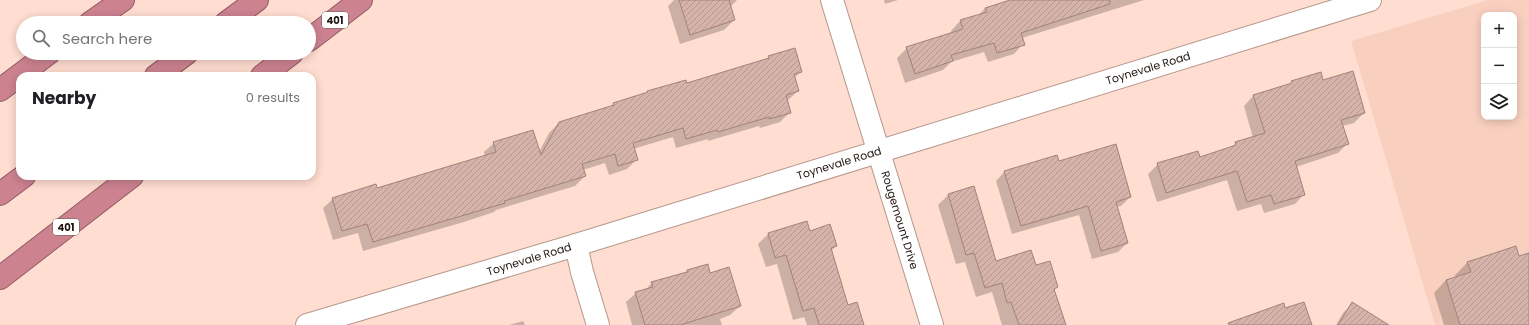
<!DOCTYPE html>
<html lang="en">
<head>
<meta charset="utf-8">
<style>
  :root { --surface:#fff; --page:#f6f6f6; --text:#202124; --muted:#757577; --line:#e0e0e0 }
  body { margin:0; font-family:Poppins,sans-serif; background:var(--page); color:var(--text) }
  .controls { position:absolute; right:12px; top:12px; display:grid; overflow:hidden; border-radius:8px; box-shadow:0 2px 10px #0003 }
  .controls button { width:36px; height:36px; display:grid; place-items:center; padding:0; border:0; border-bottom:1px solid var(--line); background:var(--surface); color:var(--text); font:20px sans-serif }
  .list { margin:0; padding:0; list-style:none }
  h2 { display:flex; justify-content:space-between; align-items:center; height:52px; margin:0; padding:0 16px; font-size:17px }
  h2 small { font-size:13px; font-weight:400; color:var(--muted) }
  .icon { flex:none; width:22px; height:22px; fill:none; stroke:currentColor; stroke-width:2; stroke-linecap:round; stroke-linejoin:round }
  .map { position:relative; flex:none; width:1529px; height:325px; overflow:hidden }
  .search { position:absolute; background:var(--surface); box-shadow:0 2px 10px #0003; left:16px; top:16px; width:300px; height:44px; display:flex; align-items:center; gap:10px; box-sizing:border-box; padding:0 14px; border-radius:22px; color:var(--muted); font-size:15px }
  .panel { position:absolute; background:var(--surface); box-shadow:0 2px 10px #0003; left:16px; top:72px; width:300px; height:108px; border-radius:12px }
  .map>svg:first-child { display:block }
  .built { fill:#f9d0c0; fill-rule:evenodd }
  .shadow { fill:#0003 }
  .building { fill:url(#building-hatch); stroke:#a2827a }
  .lines { fill:none; stroke-linecap:round; stroke-linejoin:round }
  .minor-casing { stroke:#b6968b; stroke-width:24 }
  .highway-casing { stroke:#915c64; stroke-width:24 }
  .minor { stroke:#fff; stroke-width:22 }
  .highway { stroke:#cd8290; stroke-width:22 }
  .labels { text-anchor:middle; dominant-baseline:central; stroke-width:4; stroke-linejoin:round; paint-order:stroke }
  .shield { fill:#fff; stroke:#645c58; stroke-width:1 }
  .shield-label { font-size:10px; font-weight:bold; fill:#211611 }
  .street-label { font-size:11px; fill:#211611; stroke:#fff }
</style>
</head>
<body>
<div class="map">
<svg width="1529" height="325" viewBox="0 0 1529 325">
  <defs>
    <pattern id="building-hatch" width="6" height="6" patternUnits="userSpaceOnUse"><rect width="6" height="6" fill="#d5b3aa"/><path d="M-1 1l2-2M0 6l6-6M5 7l2-2" fill="none" stroke="#b79991"/></pattern>
  </defs>
  <rect width="100%" height="100%" fill="#ffddd0"/>
  <path class="built" d="M 1488,0 L 1529,0 L 1529,325 L 1435,325 L 1351,41 ZM 1484,15 L 1514,15 L 1514,117 L 1484,117 Z"/>
  <g class="shadow">
    <path d="M 674,0 L 737,0 L 730,7 L 734,20 L 724,30 L 680,44 L 668,6 Z"/>
    <path d="M 884,0 L 898,0 L 885,4 Z"/>
    <path d="M 1025,0 L 1144,0 L 1022,38 L 1023,44 L 1014,54 L 988,62 L 984,52 L 951,62 L 943,70 L 905,83 L 897,58 L 907,48 L 952,34 L 951,31 L 960,21 L 978,16 L 985,8 Z"/>
    <path d="M 769,57 L 801,72 L 794,78 L 798,91 L 787,101 L 790,112 L 780,122 L 760,128 L 759,126 L 708,141 L 708,139 L 676,148 L 673,137 L 633,149 L 636,160 L 627,169 L 609,175 L 605,163 L 583,170 L 585,176 L 575,186 L 496,210 L 494,212 L 464,222 L 363,251 L 358,233 L 333,240 L 323,208 L 333,199 L 377,189 L 485,157 L 484,152 L 494,143 L 539,152 L 549,133 L 559,123 L 609,108 L 613,104 L 686,84 L 766,60 Z"/>
    <path d="M 1322,81 L 1364,113 L 1354,123 L 1342,126 L 1347,144 L 1338,153 L 1296,167 L 1304,194 L 1295,204 L 1264,213 L 1261,204 L 1237,211 L 1227,180 L 1157,202 L 1148,174 L 1158,164 L 1199,158 L 1231,148 L 1236,143 L 1253,138 L 1244,106 L 1253,96 L 1289,85 L 1292,82 Z"/>
    <path d="M 1058,162 L 1130,197 L 1121,206 L 1117,207 L 1127,243 L 1118,252 L 1092,259 L 1079,215 L 1012,234 L 996,181 L 1005,171 Z"/>
    <path d="M 973,188 L 996,262 L 1035,266 L 1057,287 L 1054,290 L 1065,325 L 1002,325 L 992,292 L 976,297 L 965,262 L 956,264 L 938,205 L 948,195 Z"/>
    <path d="M 806,222 L 810,232 L 836,246 L 831,251 L 847,307 L 863,325 L 807,325 L 804,317 L 793,320 L 777,264 L 766,267 L 758,244 L 768,234 Z"/>
    <path d="M 1529,254 L 1529,325 L 1444,325 L 1434,293 L 1446,280 L 1456,278 L 1455,275 L 1468,262 L 1518,257 Z"/>
    <path d="M 687,271 L 710,274 L 740,306 L 730,315 L 720,319 L 722,325 L 632,325 L 626,302 L 636,293 L 645,290 L 652,283 L 685,274 Z"/>
    <path d="M 1352,304 L 1383,325 L 1336,325 L 1343,313 Z"/>
    <path d="M 523,321 L 525,325 L 509,325 Z"/>
  </g>
  <g class="building">
    <path d="M 679,0 L 729,0 L 735,20 L 690,35 Z"/>
    <path d="M 1010,0 L 1110,0 L 1110,4 L 1021,33 L 1025,45 L 997,53 L 994,43 L 951,55 L 953,61 L 915,74 L 906,47 L 963,29 L 960,20 L 987,12 L 985,8 Z"/>
    <path d="M 795,48 L 802,72 L 794,74 L 799,91 L 786,95 L 791,113 L 769,119 L 769,117 L 718,132 L 717,130 L 686,139 L 683,128 L 633,143 L 638,160 L 618,166 L 615,154 L 582,164 L 586,176 L 504,201 L 505,203 L 475,212 L 373,242 L 367,224 L 342,231 L 332,198 L 376,184 L 377,188 L 496,152 L 493,142 L 533,130 L 541,155 L 559,122 L 614,105 L 613,103 L 648,92 L 647,91 L 686,80 L 687,83 L 769,58 L 768,56 Z"/>
    <path d="M 1353,71 L 1365,113 L 1341,120 L 1349,144 L 1295,161 L 1305,195 L 1274,204 L 1271,195 L 1247,202 L 1237,171 L 1166,193 L 1157,163 L 1198,151 L 1200,157 L 1236,145 L 1235,142 L 1265,133 L 1253,95 L 1292,83 L 1291,81 L 1321,72 L 1323,80 Z"/>
    <path d="M 1116,144 L 1131,197 L 1116,202 L 1128,243 L 1101,251 L 1088,206 L 1021,226 L 1004,171 L 1057,155 L 1059,161 Z"/>
    <path d="M 974,186 L 996,261 L 1031,250 L 1036,265 L 1050,261 L 1058,287 L 1054,289 L 1066,325 L 1019,325 L 1011,302 L 1007,303 L 1002,283 L 985,288 L 974,253 L 966,255 L 948,194 Z"/>
    <path d="M 807,221 L 810,231 L 830,224 L 837,246 L 831,248 L 848,305 L 857,302 L 864,325 L 819,325 L 814,308 L 803,311 L 786,255 L 775,258 L 768,233 Z"/>
    <path d="M 1516,246 L 1519,256 L 1529,253 L 1529,325 L 1460,325 L 1446,280 L 1471,272 L 1467,262 Z"/>
    <path d="M 708,264 L 710,273 L 729,267 L 741,306 L 680,325 L 645,325 L 635,292 L 653,287 L 651,282 L 687,272 L 687,270 Z"/>
    <path d="M 1304,302 L 1312,325 L 1229,325 L 1228,323 L 1284,303 L 1285,308 Z"/>
    <path d="M 1352,302 L 1389,325 L 1338,325 Z"/>
  </g>
  <g class="lines">
    <defs>
      <g id="minor">
        <path d="M 832,0 L 932,325"/>
        <path d="M 576,245 L 582,272 L 598,325"/>
        <path d="M 307,325 L 576,245 L 1370,0"/>
      </g>
      <g id="highway">
        <path d="M 90,23 L 123,0"/>
        <path d="M 226,23 L 257,0"/>
        <path d="M 309,40 L 361,0"/>
        <path d="M 156,76 L 187,53"/>
        <path d="M 262,76 L 292,53"/>
        <path d="M 0,90 L 49,53"/>
        <path d="M 0,194 L 24,176"/>
        <path d="M 0,278 L 132,176"/>
      </g>
    </defs>
    <use href="#minor" class="minor-casing"/>
    <use href="#highway" class="highway-casing"/>
    <use href="#minor" class="minor"/>
    <use href="#highway" class="highway"/>
  </g>
  <g class="labels">
    <g class="shield">
      <rect x="322" y="12" width="26" height="16" rx="3"/>
      <rect x="53" y="219" width="26" height="16" rx="3"/>
    </g>
    <g class="shield-label">
      <text x="335" y="20">401</text>
      <text x="66" y="227">401</text>
    </g>
    <g class="street-label">
      <text transform="translate(1148 68) rotate(-17)">Toynevale Road</text>
      <text transform="translate(839 163) rotate(-17)">Toynevale Road</text>
      <text transform="translate(900 220) rotate(73)">Rougemount Drive</text>
      <text transform="translate(529 259) rotate(-17)">Toynevale Road</text>
    </g>
  </g>
</svg>
<div class="controls">
<button>+</button>
<button>−</button>
<button><svg class="icon" aria-label="layers" viewBox="0 0 24 24"><path d="M12 4l9 5-9 5-9-5zM3 14l9 5 9-5"/></svg></button>
</div>
<div class="search"><svg class="icon" aria-label="search" viewBox="0 0 24 24"><circle cx="10" cy="10" r="6"/><path d="M15 15l6 6"/></svg>Search here</div>
<section class="panel">
<h2>Nearby<small>0 results</small></h2>
<ul class="list">
</ul>
</section>
</div>
</body>
</html>
